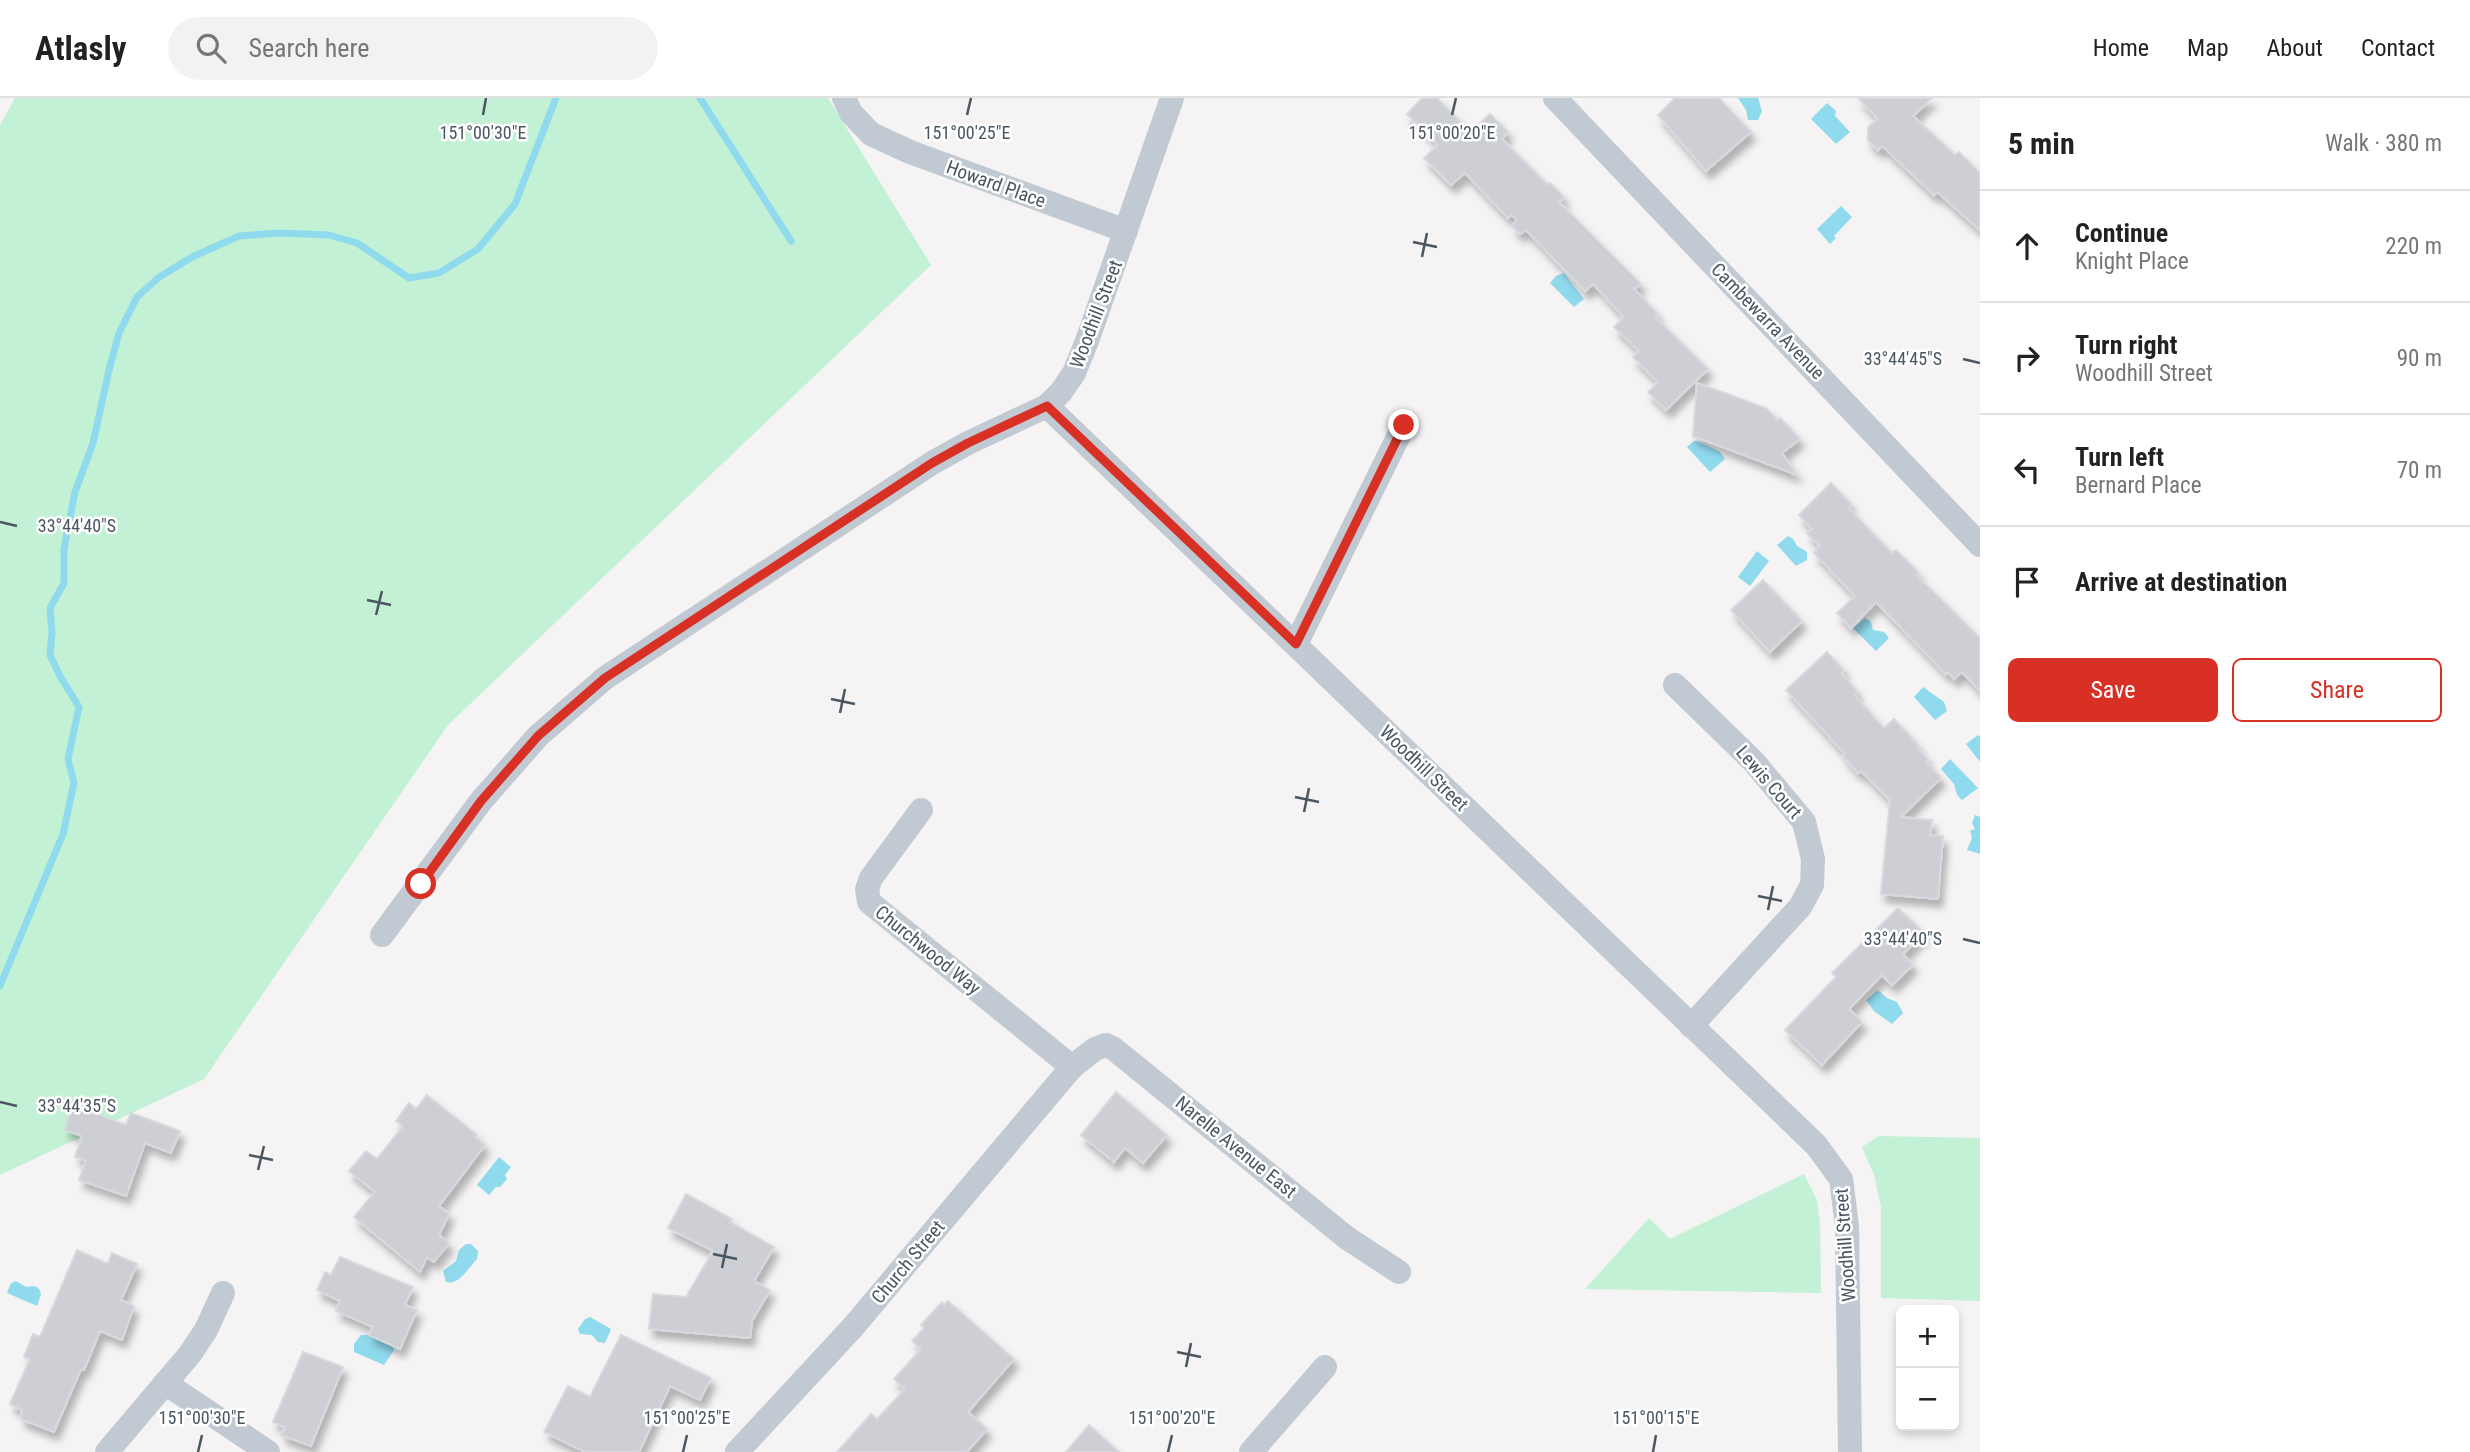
<!DOCTYPE html>
<html lang="en">
<head>
<meta charset="utf-8">
<style>
  :root { --surface:#fff; --page:#f2f2f2; --text:#222; --muted:#767676; --line:#e0e0e0; --accent:#d93025 }
  body { margin:0; font-family:"Roboto Condensed",sans-serif; background:var(--page); color:var(--text) }
  .controls { position:absolute; right:21px; bottom:21px; display:grid; overflow:hidden; border-radius:10px; box-shadow:0 4px 10px #0003 }
  .controls button { width:63px; height:63px; display:grid; place-items:center; padding:0; border:0; border-bottom:2px solid var(--line); background:var(--surface); color:var(--text); font:35px sans-serif }
  .stop { position:absolute; width:21px; height:21px; margin:-16px; border:5px solid #d93025; border-radius:50%; background:#fff }
  .stop.end { background:#d93025; border-color:#fff; box-shadow:0 2px 7px #0008 }
  .list { margin:0; padding:0; list-style:none }
  h2 { display:flex; justify-content:space-between; align-items:center; height:91px; margin:0; padding:0 28px; font-size:30px }
  h2 small { font-size:23px; font-weight:400; color:var(--muted) }
  .list li { display:grid; grid-template-columns:46px 1fr auto; gap:21px; align-items:center; box-sizing:border-box; height:112px; padding:0 28px; border-top:2px solid var(--line) }
  .list b { display:block; font-size:26px; white-space:nowrap }
  .list p { margin:0; font-size:23px; white-space:nowrap; color:var(--muted) }
  .list em { font-size:23px; font-style:normal; color:var(--muted) }
  .actions { display:flex; gap:14px; padding:21px 28px }
  .actions a { flex:1; padding:16px 0; border:2px solid var(--accent); border-radius:10px; text-align:center; font-size:24px; color:var(--accent) }
  .actions .main { background:var(--accent); color:#fff }
  .icon { flex:none; width:38px; height:38px; fill:none; stroke:currentColor; stroke-width:2; stroke-linecap:round; stroke-linejoin:round }
  .map { position:relative; flex:none; width:1980px; height:1354px; overflow:hidden }
  header { display:flex; align-items:center; gap:42px; box-sizing:border-box; height:98px; padding:0 35px; background:var(--surface); border-bottom:2px solid var(--line) }
  header strong { font-size:33px }
  nav { display:flex; gap:38px; margin-inline-start:auto; font-size:24px }
  .search { width:490px; height:63px; background:var(--page); display:flex; align-items:center; gap:18px; box-sizing:border-box; padding:0 24px; border-radius:38px; color:var(--muted); font-size:26px }
  main { display:flex }
  aside { flex:1; background:var(--surface) }
  .map>svg:first-child { display:block }
  .green { fill:#c3f1d5 }
  .water { fill:#90daee }
  .lines { fill:none; stroke-linecap:round; stroke-linejoin:round }
  .stream { stroke:#90daee; stroke-width:7 }
  .building { fill:#cdcfd5; stroke:#d7d9de; stroke-width:2; filter:url(#shadow) }
  .street { stroke:#c1cad2; stroke-width:24 }
  .route { stroke:#d93025; stroke-width:9 }
  .ticks { fill:none; stroke:#4a5661; stroke-width:2.5 }
  .labels { text-anchor:middle; dominant-baseline:central; stroke-width:5; stroke-linejoin:round; paint-order:stroke }
  .street-label { font-size:19px; fill:#4a5661; stroke:#fff }
  .ticks-label { font-size:18px; text-anchor:middle; fill:#4a5661; stroke:#fff; stroke-width:5; stroke-linejoin:round; paint-order:stroke }
</style>
</head>
<body>
<header>
<strong>Atlasly</strong>
<div class="search"><svg class="icon" aria-label="search" viewBox="0 0 24 24"><circle cx="10" cy="10" r="6"/><path d="M15 15l6 6"/></svg>Search here</div>
<nav><a>Home</a><a>Map</a><a>About</a><a>Contact</a></nav>
</header>
<main>
<div class="map">
<svg width="1980" height="1354" viewBox="0 0 1980 1354">
  <defs>
    <filter id="shadow"><feDropShadow dx="4.5" dy="8" stdDeviation="3.5" flood-color="#0004"/></filter>
  </defs>
  <rect width="100%" height="100%" fill="#f5f3f3"/>
  <g class="green">
    <path d="M 15,0 L 828,0 L 931,167 L 448,627 L 204,981 L 0,1077 L 0,27 Z"/>
    <path d="M 1879,1038 L 1980,1040 L 1980,1203 L 1881,1200 L 1881,1109 L 1874,1077 L 1862,1049 Z"/>
    <path d="M 1804,1076 L 1817,1102 L 1820,1125 L 1821,1195 L 1585,1191 L 1649,1120 L 1670,1141 Z"/>
  </g>
  <g class="water">
    <path d="M 1738,0 L 1758,0 L 1762,13 L 1758,22 L 1748,22 L 1746,12 Z"/>
    <path d="M 1827,5 L 1836,13 L 1835,18 L 1850,34 L 1836,46 L 1811,21 Z"/>
    <path d="M 1841,108 L 1852,119 L 1834,138 L 1836,140 L 1830,146 L 1817,131 Z"/>
    <path d="M 1564,175 L 1584,201 L 1574,209 L 1550,185 L 1556,178 Z"/>
    <path d="M 1694,343 L 1697,343 L 1719,353 L 1725,361 L 1710,374 L 1687,349 Z"/>
    <path d="M 1788,438 L 1793,441 L 1797,448 L 1807,454 L 1807,462 L 1796,468 L 1777,447 Z"/>
    <path d="M 1757,453 L 1769,463 L 1750,488 L 1738,479 Z"/>
    <path d="M 1865,520 L 1871,524 L 1873,532 L 1884,534 L 1889,540 L 1876,553 L 1853,530 Z"/>
    <path d="M 1923,589 L 1944,604 L 1947,613 L 1935,622 L 1914,599 Z"/>
    <path d="M 1978,637 L 1980,639 L 1980,664 L 1966,646 Z"/>
    <path d="M 1950,661 L 1978,690 L 1962,702 L 1957,697 L 1954,686 L 1941,671 Z"/>
    <path d="M 1975,717 L 1980,719 L 1980,756 L 1967,752 L 1972,740 L 1970,733 L 1975,731 L 1972,725 Z"/>
    <path d="M 1878,892 L 1887,900 L 1897,904 L 1903,915 L 1892,926 L 1874,913 L 1866,902 Z"/>
    <path d="M 499,1059 L 511,1069 L 505,1077 L 507,1081 L 500,1089 L 496,1089 L 489,1097 L 477,1087 Z"/>
    <path d="M 466,1146 L 471,1146 L 478,1153 L 477,1161 C 468,1170 459,1188 446,1184 L 443,1173 L 456,1163 L 459,1152 Z"/>
    <path d="M 16,1183 L 26,1189 C 33,1188 39,1187 41,1196 L 37,1208 L 7,1195 L 11,1185 Z"/>
    <path d="M 590,1219 L 611,1231 L 605,1245 L 598,1244 L 592,1237 L 580,1236 L 578,1231 L 585,1221 Z"/>
    <path d="M 361,1237 L 369,1237 L 393,1248 L 394,1252 L 384,1267 L 354,1254 L 354,1246 Z"/>
  </g>
  <g class="lines">
    <g class="stream">
      <path d="M 700,0 L 791,143"/>
      <path d="M 0,888 L 63,736 L 74,685 L 68,661 L 79,609 L 60,578 L 50,557 L 52,535 L 50,510 L 64,485 L 64,451 L 75,394 L 93,345 L 109,272 L 119,235 L 137,199 L 158,180 L 192,159 L 239,138 L 279,135 L 329,137 L 357,145 L 409,180 L 439,175 L 478,151 L 515,106 L 556,0"/>
    </g>
  </g>
  <g class="building">
    <path d="M 1422,0 L 1437,0 L 1470,34 L 1490,16 L 1508,34 L 1502,41 L 1548,87 L 1550,85 L 1564,99 L 1559,104 L 1641,186 L 1634,191 L 1658,216 L 1655,219 L 1708,271 L 1666,312 L 1648,294 L 1658,284 L 1633,259 L 1639,253 L 1614,229 L 1624,219 L 1593,186 L 1585,193 L 1526,132 L 1520,136 L 1512,128 L 1517,122 L 1512,117 L 1508,120 L 1465,75 L 1451,87 L 1424,60 L 1438,47 L 1407,16 Z"/>
    <path d="M 1675,0 L 1719,0 L 1751,34 L 1706,73 L 1658,17 Z"/>
    <path d="M 1858,0 L 1932,0 L 1913,18 L 1955,57 L 1959,54 L 1980,75 L 1980,132 L 1937,94 L 1934,97 L 1882,48 L 1878,52 L 1868,42 L 1868,29 L 1878,21 Z"/>
    <path d="M 1697,285 L 1766,310 L 1778,322 L 1780,320 L 1800,341 L 1782,355 L 1797,377 L 1693,338 Z"/>
    <path d="M 1831,385 L 1851,406 L 1848,410 L 1892,455 L 1896,452 L 1919,475 L 1916,477 L 1980,540 L 1980,593 L 1962,574 L 1954,581 L 1948,574 L 1946,576 L 1876,504 L 1851,530 L 1837,515 L 1855,498 L 1814,455 L 1820,448 L 1807,435 L 1812,431 L 1799,417 Z"/>
    <path d="M 1763,482 L 1802,523 L 1770,554 L 1731,512 Z"/>
    <path d="M 1827,554 L 1844,572 L 1841,575 L 1857,593 L 1854,597 L 1884,630 L 1894,621 L 1919,648 L 1917,650 L 1928,661 L 1925,663 L 1941,680 L 1901,719 L 1932,722 L 1930,737 L 1943,738 L 1938,801 L 1881,796 L 1890,702 L 1861,673 L 1858,675 L 1843,658 L 1845,656 L 1786,592 Z"/>
    <path d="M 1898,810 L 1924,835 L 1903,856 L 1913,867 L 1892,887 L 1882,877 L 1849,911 L 1862,924 L 1822,967 L 1785,932 L 1836,879 L 1832,875 Z"/>
    <path d="M 1116,994 L 1167,1037 L 1143,1065 L 1125,1050 L 1114,1064 L 1081,1037 Z"/>
    <path d="M 427,997 L 477,1037 L 475,1039 L 485,1047 L 439,1108 L 449,1116 L 439,1137 L 449,1145 L 434,1164 L 427,1159 L 420,1174 L 354,1119 L 375,1094 L 349,1073 L 366,1053 L 377,1061 L 403,1028 L 396,1023 L 409,1005 L 416,1011 Z"/>
    <path d="M 72,1009 L 86,1012 L 126,1027 L 131,1015 L 180,1033 L 171,1055 L 145,1045 L 126,1098 L 79,1082 L 86,1063 L 75,1059 L 82,1038 L 65,1032 Z"/>
    <path d="M 686,1096 L 732,1121 L 730,1124 L 774,1149 L 754,1183 L 770,1192 L 752,1223 L 750,1240 L 649,1231 L 653,1196 L 686,1199 L 713,1153 L 668,1130 Z"/>
    <path d="M 77,1152 L 108,1166 L 112,1155 L 137,1166 L 121,1202 L 134,1208 L 122,1242 L 100,1233 L 84,1272 L 81,1271 L 54,1334 L 21,1321 L 22,1312 L 10,1306 L 30,1261 L 24,1259 L 33,1236 L 40,1239 Z"/>
    <path d="M 340,1159 L 413,1189 L 405,1207 L 417,1212 L 400,1251 L 369,1237 L 373,1229 L 336,1213 L 340,1203 L 317,1192 L 325,1174 L 331,1177 Z"/>
    <path d="M 948,1203 L 1014,1261 L 968,1314 L 987,1331 L 967,1354 L 837,1354 L 871,1316 L 877,1321 L 905,1291 L 894,1281 L 921,1251 L 912,1243 L 924,1230 L 921,1227 L 942,1204 L 944,1207 Z"/>
    <path d="M 621,1237 L 711,1280 L 700,1302 L 670,1288 L 639,1354 L 585,1354 L 544,1334 L 568,1288 L 590,1299 Z"/>
    <path d="M 303,1254 L 343,1269 L 311,1348 L 281,1337 L 285,1329 L 273,1324 Z"/>
    <path d="M 1089,1327 L 1119,1354 L 1066,1354 Z"/>
  </g>
  <g class="lines">
    <g class="street">
      <path d="M 844,0 L 851,15 L 871,36 L 910,54 L 1126,133"/>
      <path d="M 1555,0 L 1980,447"/>
      <path d="M 1047,308 L 1816,1047 L 1841,1081 L 1847,1128 L 1850,1354"/>
      <path d="M 1296,546 L 1404,327"/>
      <path d="M 1675,587 L 1754,664 L 1804,724 L 1813,761 L 1812,787 L 1800,809 L 1691,928"/>
      <path d="M 921,712 L 871,780 L 867,791 L 869,804 L 1072,969"/>
      <path d="M 382,837 L 481,703 L 538,638 L 605,580 L 932,365 L 968,345 L 1047,308 L 1061,294 L 1074,275 L 1087,243 L 1172,0"/>
      <path d="M 165,1285 L 268,1354"/>
      <path d="M 107,1354 L 190,1256 L 206,1232 L 223,1195"/>
      <path d="M 737,1354 L 853,1229 L 1072,969 L 1095,951 L 1106,947 L 1114,951 L 1347,1140 L 1399,1174"/>
      <path d="M 1251,1354 L 1325,1269"/>
    </g>
  </g>
  <g class="lines">
    <path class="route" d="M 421,786 L 481,703 L 538,638 L 605,580 L 932,365 L 968,345 L 1047,308 L 1296,546 L 1404,327"/>
  </g>
  <path class="ticks" d="M 483,17 L 486,0M 967,17 L 971,0M 1452,17 L 1456,0M 1413,144 L 1437,149M 1422,159 L 1427,135M 1963,261 L 1980,265M 0,424 L 17,428M 367,502 L 391,507M 376,517 L 382,493M 831,601 L 855,606M 840,615 L 845,591M 1295,699 L 1319,704M 1304,714 L 1309,690M 1758,798 L 1782,803M 1768,812 L 1773,788M 1963,841 L 1980,845M 0,1004 L 17,1008M 249,1057 L 273,1062M 258,1072 L 264,1048M 713,1156 L 737,1161M 722,1170 L 727,1146M 1177,1254 L 1201,1259M 1186,1269 L 1191,1245M 198,1354 L 202,1337M 683,1354 L 687,1337M 1168,1354 L 1172,1337M 1653,1354 L 1656,1337"/>
  <g class="labels">
    <g class="street-label">
      <text transform="translate(996 86) rotate(20)">Howard Place</text>
      <text transform="translate(1096 216) rotate(-69)">Woodhill Street</text>
      <text transform="translate(1768 223) rotate(46)">Cambewarra Avenue</text>
      <text transform="translate(1424 670) rotate(44)">Woodhill Street</text>
      <text transform="translate(1769 684) rotate(49)">Lewis Court</text>
      <text transform="translate(928 852) rotate(39)">Churchwood Way</text>
      <text transform="translate(1236 1049) rotate(39)">Narelle Avenue East</text>
      <text transform="translate(1845 1147) rotate(-94)">Woodhill Street</text>
      <text transform="translate(908 1164) rotate(-50)">Church Street</text>
    </g>
  </g>
  <g class="ticks-label">
    <text x="483" y="41">151°00'30"E</text>
    <text x="967" y="41">151°00'25"E</text>
    <text x="1452" y="41">151°00'20"E</text>
    <text x="1903" y="267">33°44'45"S</text>
    <text x="77" y="434">33°44'40"S</text>
    <text x="1903" y="847">33°44'40"S</text>
    <text x="77" y="1014">33°44'35"S</text>
    <text x="202" y="1326">151°00'30"E</text>
    <text x="687" y="1326">151°00'25"E</text>
    <text x="1172" y="1326">151°00'20"E</text>
    <text x="1656" y="1326">151°00'15"E</text>
  </g>
</svg>
<div class="controls">
<button>+</button>
<button>−</button>
</div>
<div class="stop" style="left:421px;top:786px"></div>
<div class="stop end" style="left:1404px;top:327px"></div>
</div>
<aside>
<h2>5 min<small>Walk · 380 m</small></h2>
<ul class="list">
<li><svg class="icon" aria-label="ahead" viewBox="0 0 24 24"><path d="M12 20V5M6 11l6-6 6 6"/></svg><div><b>Continue</b><p>Knight Place</p></div><em>220 m</em></li>
<li><svg class="icon" aria-label="right" viewBox="0 0 24 24"><path d="M7 20v-9h11M14 6l5 5-5 5"/></svg><div><b>Turn right</b><p>Woodhill Street</p></div><em>90 m</em></li>
<li><svg class="icon" aria-label="left" viewBox="0 0 24 24"><path d="M17 20v-9H6M10 6l-5 5 5 5"/></svg><div><b>Turn left</b><p>Bernard Place</p></div><em>70 m</em></li>
<li><svg class="icon" aria-label="arrive" viewBox="0 0 24 24"><path d="M6 21V4h12l-3 4 3 4H6"/></svg><div><b>Arrive at destination</b></div></li>
</ul>
<div class="actions"><a class="main">Save</a><a>Share</a></div>
</aside>
</main>
</body>
</html>
